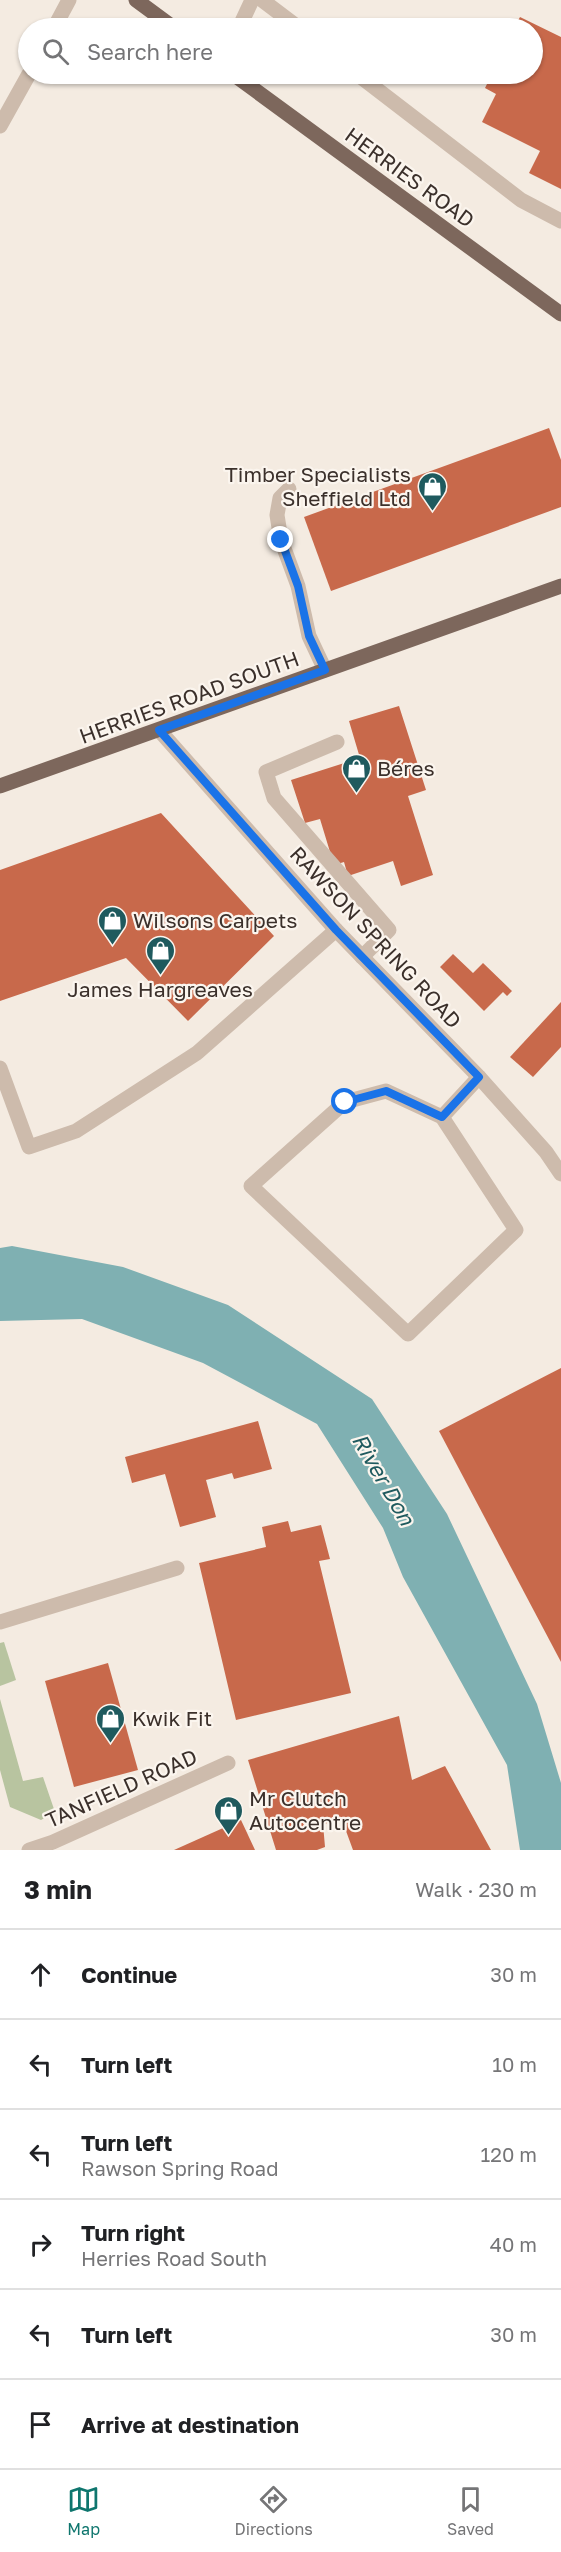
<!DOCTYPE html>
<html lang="en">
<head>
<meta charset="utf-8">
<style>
  :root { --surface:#fff; --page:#f6f6f6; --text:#202124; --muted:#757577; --line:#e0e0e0; --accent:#0f766e }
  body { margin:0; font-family:"Golos Text",sans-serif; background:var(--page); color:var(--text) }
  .stop { position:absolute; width:18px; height:18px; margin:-14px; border:4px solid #1a73e8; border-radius:50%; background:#fff }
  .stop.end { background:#1a73e8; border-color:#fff; box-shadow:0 2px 6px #0008 }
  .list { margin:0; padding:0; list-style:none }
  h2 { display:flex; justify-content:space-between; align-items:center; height:78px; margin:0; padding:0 24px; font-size:26px }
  h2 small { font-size:20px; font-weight:400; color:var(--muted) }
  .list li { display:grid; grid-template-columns:39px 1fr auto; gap:18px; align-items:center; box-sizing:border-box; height:90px; padding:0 24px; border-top:2px solid var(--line) }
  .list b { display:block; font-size:22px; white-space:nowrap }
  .list p { margin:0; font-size:20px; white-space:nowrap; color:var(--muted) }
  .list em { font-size:20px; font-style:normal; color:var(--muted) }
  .icon { flex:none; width:33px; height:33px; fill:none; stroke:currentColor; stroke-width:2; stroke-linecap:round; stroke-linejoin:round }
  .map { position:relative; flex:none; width:561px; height:1850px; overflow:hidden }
  .search { position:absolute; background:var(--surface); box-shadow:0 2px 4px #0004; left:18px; right:18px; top:18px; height:66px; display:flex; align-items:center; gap:15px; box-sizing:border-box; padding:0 21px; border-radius:33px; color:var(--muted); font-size:22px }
  .sheet { height:618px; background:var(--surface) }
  nav { display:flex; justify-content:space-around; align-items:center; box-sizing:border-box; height:84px; border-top:2px solid var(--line); background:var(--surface); font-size:16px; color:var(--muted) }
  nav a { display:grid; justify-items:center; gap:3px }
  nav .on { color:var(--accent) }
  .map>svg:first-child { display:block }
  .green { fill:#b8c4a0 }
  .water { fill:#7fb0b2 }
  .building { fill:#c8694b }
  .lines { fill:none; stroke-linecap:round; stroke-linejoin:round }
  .service { stroke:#cdbbac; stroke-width:15 }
  .minor { stroke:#cdbbac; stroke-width:15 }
  .primary { stroke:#7d675c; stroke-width:15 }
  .route { stroke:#1a73e8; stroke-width:8 }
  .labels { text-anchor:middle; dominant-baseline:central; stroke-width:4.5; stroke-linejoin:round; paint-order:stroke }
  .street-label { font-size:21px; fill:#3b302b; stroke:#fbf5ee }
  .poi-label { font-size:21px; fill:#3b302b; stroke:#fbf5ee; text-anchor:start }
  .water-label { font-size:22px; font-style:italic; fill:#1f5a5e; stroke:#fbf5ee }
</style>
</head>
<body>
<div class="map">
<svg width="561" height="1850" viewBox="0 0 561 1850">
  <rect width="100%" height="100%" fill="#f4ebe1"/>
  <g class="green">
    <path d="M 4,1642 L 16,1680 L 0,1686 L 0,1643 Z"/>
    <path d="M 0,1699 L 23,1781 L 43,1777 L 55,1812 L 41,1820 L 10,1807 L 0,1770 Z"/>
  </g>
  <path class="water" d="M 12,1246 L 123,1267 L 228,1305 L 372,1399 L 447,1514 L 537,1704 L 561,1783 L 561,1850 L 520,1850 L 507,1765 L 403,1577 L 383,1528 L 317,1424 L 203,1363 L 82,1319 L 0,1321 L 0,1248 Z"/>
  <g class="building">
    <path d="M 520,17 L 561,37 L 561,189 L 529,173 L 540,151 L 482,122 L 496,94 L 485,88 L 492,74 L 532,74 L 532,28 L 514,28 Z"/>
    <path d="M 549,428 L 561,460 L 561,507 L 331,591 L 304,517 Z"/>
    <path d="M 399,706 L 426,790 L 408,796 L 433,875 L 401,886 L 393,861 L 348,876 L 344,862 L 334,865 L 320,819 L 305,823 L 291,780 L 360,758 L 349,721 Z"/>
    <path d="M 161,813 L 274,936 L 188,1021 L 126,958 L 0,1001 L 0,870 Z"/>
    <path d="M 453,954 L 473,973 L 483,963 L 512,991 L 507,996 L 503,992 L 484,1011 L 440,967 Z"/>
    <path d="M 561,1002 L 561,1047 L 533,1077 L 510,1057 Z"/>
    <path d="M 561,1368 L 561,1662 L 439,1431 Z"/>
    <path d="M 258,1421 L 272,1469 L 234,1479 L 232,1473 L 206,1480 L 216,1517 L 180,1527 L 165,1474 L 132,1483 L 125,1457 Z"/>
    <path d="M 288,1521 L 291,1532 L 321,1525 L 330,1559 L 319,1561 L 351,1693 L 236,1720 L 199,1563 L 266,1547 L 262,1527 Z"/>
    <path d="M 108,1663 L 138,1770 L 74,1787 L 45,1681 Z"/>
    <path d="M 399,1716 L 412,1780 L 445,1766 L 491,1850 L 353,1850 L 342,1820 L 323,1824 L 325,1847 L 317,1850 L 276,1850 L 248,1760 Z"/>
    <path d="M 241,1820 L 255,1850 L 174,1850 Z"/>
  </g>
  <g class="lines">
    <g class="service">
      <path d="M 262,0 L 299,28"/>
      <path d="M 357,74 L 521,200 L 561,221"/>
      <path d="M 289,489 L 280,498 L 277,515 L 281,540 L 298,586 L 309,636 L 325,670"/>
      <path d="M 337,742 L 266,772 L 274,798 L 389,930 L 362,957"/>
      <path d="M 0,1068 L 29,1147 L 76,1131 L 197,1053 L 336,930"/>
      <path d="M 442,1117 L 516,1230 L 408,1334 L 251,1186 L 345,1102 L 386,1091 L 442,1117 L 479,1077"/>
    </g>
    <g class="minor">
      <path d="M 54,28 L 69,0"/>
      <path d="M 239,28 L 252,0"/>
      <path d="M 0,126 L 29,74"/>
      <path d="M 159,730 L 336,930 L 479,1077 L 546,1152 L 561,1174"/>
      <path d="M 0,1622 L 177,1568"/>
      <path d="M 29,1850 L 53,1842 L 228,1763"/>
    </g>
    <g class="primary">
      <path d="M 136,0 L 174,28"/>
      <path d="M 233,74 L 561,314"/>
      <path d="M 0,786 L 561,586"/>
    </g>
  </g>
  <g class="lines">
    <path class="route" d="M 281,540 L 298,586 L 309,636 L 325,670 L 159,730 L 336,930 L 479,1077 L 442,1117 L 386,1091 L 345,1102"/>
  </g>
  <defs>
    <symbol id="shop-pin" viewBox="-11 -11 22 30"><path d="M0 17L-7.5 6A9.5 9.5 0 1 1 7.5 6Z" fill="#1f5a5e" stroke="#fbf5ee"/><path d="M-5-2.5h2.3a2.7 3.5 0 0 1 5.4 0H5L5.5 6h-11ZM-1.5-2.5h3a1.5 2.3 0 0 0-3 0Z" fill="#fff"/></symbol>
  </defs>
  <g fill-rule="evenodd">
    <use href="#shop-pin" x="416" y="470" width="33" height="45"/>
    <use href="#shop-pin" x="340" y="752" width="33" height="45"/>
    <use href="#shop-pin" x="96" y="904" width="33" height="45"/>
    <use href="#shop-pin" x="144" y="934" width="33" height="45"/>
    <use href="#shop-pin" x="94" y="1702" width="33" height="45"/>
    <use href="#shop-pin" x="212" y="1794" width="33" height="45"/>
  </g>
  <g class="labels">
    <g class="street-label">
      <text transform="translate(410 177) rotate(36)">HERRIES ROAD</text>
      <text transform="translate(189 697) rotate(-20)">HERRIES ROAD SOUTH</text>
      <text transform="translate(376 937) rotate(47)">RAWSON SPRING ROAD</text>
      <text transform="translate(121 1788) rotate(-24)">TANFIELD ROAD</text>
    </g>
    <g class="poi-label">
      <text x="411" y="474" text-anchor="end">Timber Specialists<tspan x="411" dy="24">Sheffield Ltd</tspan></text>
      <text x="377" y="768">Béres</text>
      <text x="133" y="920">Wilsons Carpets</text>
      <text x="160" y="989" text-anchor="middle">James Hargreaves</text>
      <text x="132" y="1718">Kwik Fit</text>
      <text x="249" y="1798">Mr Clutch<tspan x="249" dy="24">Autocentre</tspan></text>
    </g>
    <g class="water-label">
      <text transform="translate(384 1479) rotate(60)">River Don</text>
    </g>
  </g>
</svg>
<div class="stop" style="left:345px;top:1102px"></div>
<div class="stop end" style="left:281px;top:540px"></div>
<div class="search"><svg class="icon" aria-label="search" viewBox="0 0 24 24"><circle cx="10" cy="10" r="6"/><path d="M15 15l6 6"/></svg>Search here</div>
</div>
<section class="sheet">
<h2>3 min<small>Walk · 230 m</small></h2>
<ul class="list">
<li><svg class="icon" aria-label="ahead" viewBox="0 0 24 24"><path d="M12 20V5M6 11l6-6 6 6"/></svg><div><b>Continue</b></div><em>30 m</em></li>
<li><svg class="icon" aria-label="left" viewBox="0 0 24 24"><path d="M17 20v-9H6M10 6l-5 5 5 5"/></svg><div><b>Turn left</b></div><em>10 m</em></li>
<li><svg class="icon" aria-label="left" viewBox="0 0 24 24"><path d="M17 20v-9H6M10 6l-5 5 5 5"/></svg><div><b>Turn left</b><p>Rawson Spring Road</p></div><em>120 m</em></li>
<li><svg class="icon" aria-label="right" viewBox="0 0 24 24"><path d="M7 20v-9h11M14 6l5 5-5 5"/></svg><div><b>Turn right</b><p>Herries Road South</p></div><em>40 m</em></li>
<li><svg class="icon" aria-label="left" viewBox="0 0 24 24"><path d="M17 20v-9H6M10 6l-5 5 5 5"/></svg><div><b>Turn left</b></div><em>30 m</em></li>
<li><svg class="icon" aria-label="arrive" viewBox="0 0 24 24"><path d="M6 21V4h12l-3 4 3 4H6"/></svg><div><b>Arrive at destination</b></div></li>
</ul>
</section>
<nav>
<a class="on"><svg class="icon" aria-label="map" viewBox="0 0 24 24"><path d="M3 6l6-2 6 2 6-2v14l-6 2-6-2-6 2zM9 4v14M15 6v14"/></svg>Map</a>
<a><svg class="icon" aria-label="directions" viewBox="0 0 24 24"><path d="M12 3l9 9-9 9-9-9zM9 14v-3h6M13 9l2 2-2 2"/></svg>Directions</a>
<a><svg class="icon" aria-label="saved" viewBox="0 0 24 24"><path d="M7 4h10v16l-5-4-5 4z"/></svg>Saved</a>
</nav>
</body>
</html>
